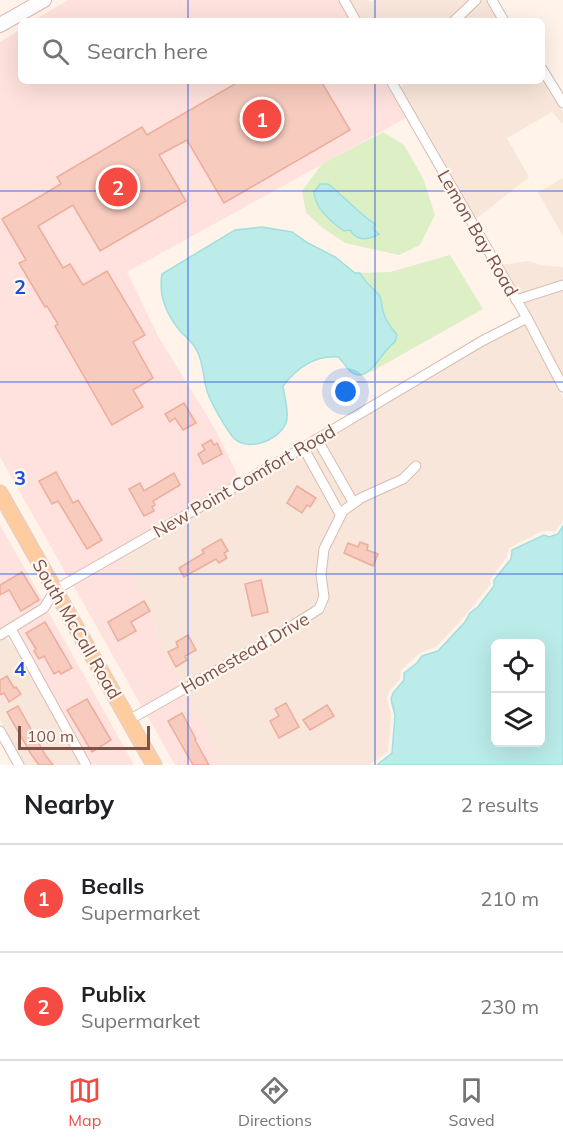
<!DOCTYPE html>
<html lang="en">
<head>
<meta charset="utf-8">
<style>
  :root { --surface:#fff; --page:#f6f6f6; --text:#202124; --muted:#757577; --line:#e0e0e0; --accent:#f54b42 }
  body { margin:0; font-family:Mulish,sans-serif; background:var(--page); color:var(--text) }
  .controls { position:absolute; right:18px; bottom:18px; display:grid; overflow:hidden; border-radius:9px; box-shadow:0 6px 24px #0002 }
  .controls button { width:54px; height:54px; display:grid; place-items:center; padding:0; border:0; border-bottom:2px solid var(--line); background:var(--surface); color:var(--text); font:30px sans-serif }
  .scale { position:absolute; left:18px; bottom:15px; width:132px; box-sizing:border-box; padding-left:6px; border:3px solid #7e5248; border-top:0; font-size:16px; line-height:21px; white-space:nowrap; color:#7e5248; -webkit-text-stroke:4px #fff8f2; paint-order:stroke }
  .you { position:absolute; left:346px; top:392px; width:21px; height:21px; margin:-15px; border:4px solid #fff; border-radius:50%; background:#1a73e8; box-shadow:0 0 0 9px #1a73e833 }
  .badge { display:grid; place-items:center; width:39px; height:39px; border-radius:50%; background:var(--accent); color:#fff; font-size:20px; font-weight:700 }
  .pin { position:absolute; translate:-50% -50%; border:3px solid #fff; box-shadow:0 2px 6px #0006 }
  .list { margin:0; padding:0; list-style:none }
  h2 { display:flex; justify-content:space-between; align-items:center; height:78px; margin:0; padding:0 24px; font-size:26px }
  h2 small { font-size:20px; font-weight:400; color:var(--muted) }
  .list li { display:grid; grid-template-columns:39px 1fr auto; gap:18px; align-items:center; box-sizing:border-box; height:108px; padding:0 24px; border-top:2px solid var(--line) }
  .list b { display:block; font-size:22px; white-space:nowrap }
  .list p { margin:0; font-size:20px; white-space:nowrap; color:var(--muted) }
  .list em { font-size:20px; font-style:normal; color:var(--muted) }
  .icon { flex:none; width:33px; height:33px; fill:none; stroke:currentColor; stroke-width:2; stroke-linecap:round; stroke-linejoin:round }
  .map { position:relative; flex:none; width:563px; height:765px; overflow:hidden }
  .search { position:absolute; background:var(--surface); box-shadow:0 6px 24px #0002; left:18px; right:18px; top:18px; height:66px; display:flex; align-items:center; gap:15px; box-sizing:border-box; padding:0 21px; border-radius:9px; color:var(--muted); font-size:22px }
  .sheet { height:294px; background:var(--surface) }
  nav { display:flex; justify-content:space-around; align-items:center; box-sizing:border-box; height:84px; border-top:2px solid var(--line); background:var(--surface); font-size:16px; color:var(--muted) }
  nav a { display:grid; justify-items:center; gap:3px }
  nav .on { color:var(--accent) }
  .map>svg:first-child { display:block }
  .residential { fill:#f9e6da }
  .commercial { fill:#ffe2dd }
  .green { fill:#ddefc5; fill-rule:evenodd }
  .water { fill:#bbecea; stroke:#9fdfde; stroke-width:1.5; fill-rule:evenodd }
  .building { fill:#f7cbbe; stroke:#ecad9c; stroke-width:1.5 }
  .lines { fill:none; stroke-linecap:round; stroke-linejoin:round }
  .street-casing { stroke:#d8bcb2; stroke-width:11 }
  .secondary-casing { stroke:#dbbbae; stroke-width:16 }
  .primary-casing { stroke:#dbcfcc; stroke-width:17 }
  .street { stroke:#fff; stroke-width:9 }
  .secondary { stroke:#fff; stroke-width:14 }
  .primary { stroke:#ffcca0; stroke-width:15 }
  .grid { fill:none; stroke:#1d4ed8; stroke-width:1.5; stroke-opacity:0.55 }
  .labels { text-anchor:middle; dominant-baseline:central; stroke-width:4.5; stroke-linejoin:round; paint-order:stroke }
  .street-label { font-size:18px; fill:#7e5248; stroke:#fff8f2 }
  .grid-label { font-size:20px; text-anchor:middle; font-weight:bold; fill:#1d4ed8; stroke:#fff8f2; stroke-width:4.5; stroke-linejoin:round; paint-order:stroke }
</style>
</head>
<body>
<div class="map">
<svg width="563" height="765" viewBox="0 0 563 765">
  <rect width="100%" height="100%" fill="#fff3ea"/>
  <g class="residential">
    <path d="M 349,0 L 367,0 L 371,2 L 375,0 L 468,0 L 447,21 L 362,21 Z"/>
    <path d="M 483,0 L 487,0 L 498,21 L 460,21 Z"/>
    <path d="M 542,78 L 549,93 L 563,112 L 563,124 L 552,112 L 507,138 L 529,177 L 476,219 L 401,88 L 407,81 L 542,81 Z"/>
    <path d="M 563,178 L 563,236 L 538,192 Z"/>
    <path d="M 528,261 L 540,265 L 563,267 L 563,280 L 519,294 L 502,265 Z"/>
    <path d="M 563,290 L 563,376 L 524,302 Z"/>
    <path d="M 524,324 L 563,398 L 563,521 L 555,531 L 542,531 L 509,548 L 506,558 L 490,579 L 490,585 L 462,619 L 436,647 L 420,653 L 401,670 L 400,679 L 389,691 L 387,698 L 391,715 L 388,751 L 378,759 L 369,765 L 223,765 L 186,692 L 283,638 L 326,609 L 320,603 L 278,630 L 182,684 L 158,638 L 153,615 L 122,556 L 484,345 Z"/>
    <path d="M 6,637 L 19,654 L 81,765 L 25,765 L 0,720 L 0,640 Z"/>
  </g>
  <g class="commercial">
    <path d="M 68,0 L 338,0 L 350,21 L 33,21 Z"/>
    <path d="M 21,29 L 21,81 L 384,81 L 406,118 L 127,272 L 158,336 L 215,429 L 239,478 L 68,577 L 0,457 L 0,42 Z"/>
    <path d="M 0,525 L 43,601 L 41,605 L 0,630 Z"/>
    <path d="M 122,556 L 153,615 L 158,638 L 182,684 L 142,707 L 73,585 Z"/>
    <path d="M 48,611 L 134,765 L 92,765 L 17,631 Z"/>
    <path d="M 186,692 L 223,765 L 175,765 L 147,715 Z"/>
  </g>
  <g class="green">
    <path d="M 383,132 L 404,145 L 423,178 L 435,215 L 420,245 L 399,255 L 345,243 L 323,228 L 306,213 L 302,191 L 322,164 ZM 333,189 C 336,194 368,220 375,224 L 372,229 L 379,234 C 349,230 329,229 315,199 Z"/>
    <path d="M 450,255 L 483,309 L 369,373 L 390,345 L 395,342 L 397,335 C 392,328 386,322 384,314 C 381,307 383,301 379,295 C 373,287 366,284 360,273 L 390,272 Z"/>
  </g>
  <g class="water">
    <path d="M 320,184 L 328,184 C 344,196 358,213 375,224 L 373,229 L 379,234 C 368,240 357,242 350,230 L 344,231 C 331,222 315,209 314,192 Z"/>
    <path d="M 262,227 L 292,232 L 308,243 L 335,257 L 355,273 L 360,273 C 366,284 373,287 379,295 C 383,301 381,307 384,314 C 386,322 392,328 397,335 L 395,342 C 382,349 369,386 351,372 C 347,369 343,361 338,357 C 315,355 297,368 283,386 C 284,396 290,413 286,423 C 278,442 245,453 232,436 C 224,425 208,399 206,387 C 203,375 203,362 197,351 C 194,344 187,338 182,333 C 167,316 158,297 162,274 L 235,230 Z"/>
    <path d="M 563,526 L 563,765 L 377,765 L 392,753 L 395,715 L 391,699 L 393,693 L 404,680 L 404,673 L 417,663 L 422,656 L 438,651 L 465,622 L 470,613 L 478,607 L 494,586 L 494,580 L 511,559 L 512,550 L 544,535 L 549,537 L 558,534 ZM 496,644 L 540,644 L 540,742 L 496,742 Z"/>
  </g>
  <g class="building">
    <path d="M 240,81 L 321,81 L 350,130 L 224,203 L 187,140 L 159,155 L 186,201 L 100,251 L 73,205 L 38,226 L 63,268 L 70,264 L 83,285 L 107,271 L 145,335 L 133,342 L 153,378 L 133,390 L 143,407 L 112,425 L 55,326 L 58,324 L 47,306 L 45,307 L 19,263 L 26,260 L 2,219 L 61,184 L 57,177 L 142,127 L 147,135 Z"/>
    <path d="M 184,403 L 196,423 L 183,430 L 175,418 L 170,422 L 165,414 Z"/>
    <path d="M 211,440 L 214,445 L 217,443 L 222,454 L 203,464 L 198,454 L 205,450 L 202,445 Z"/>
    <path d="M 56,472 L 73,503 L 78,500 L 102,540 L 87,549 L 58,501 L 52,504 L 39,481 Z"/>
    <path d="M 174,473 L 180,485 L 153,501 L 155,505 L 152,507 L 154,511 L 144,516 L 129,489 L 140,483 L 144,491 Z"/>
    <path d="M 297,486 L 316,498 L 310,507 L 307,505 L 302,513 L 287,503 Z"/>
    <path d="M 221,539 L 228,551 L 224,553 L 227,558 L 219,563 L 216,559 L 184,577 L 179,568 L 204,553 L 202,550 Z"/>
    <path d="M 360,542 L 368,545 L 367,550 L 378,554 L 373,566 L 344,553 L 348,543 L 358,547 Z"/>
    <path d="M 22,572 L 39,600 L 21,611 L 9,590 L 0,595 L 0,585 Z"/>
    <path d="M 261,580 L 268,612 L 252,616 L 245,584 Z"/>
    <path d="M 144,601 L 150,611 L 131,622 L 136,631 L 118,641 L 108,622 Z"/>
    <path d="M 45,622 L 72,668 L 61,674 L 59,671 L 54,674 L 44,656 L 39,659 L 34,651 L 36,649 L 26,633 Z"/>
    <path d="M 188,635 L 196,650 L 185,656 L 187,660 L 176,667 L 168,652 L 178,647 L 176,642 Z"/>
    <path d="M 7,676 L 14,688 L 16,687 L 21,694 L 9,702 L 4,693 L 0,695 L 0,680 Z"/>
    <path d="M 87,699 L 111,740 L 92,752 L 67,710 Z"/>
    <path d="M 286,703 L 299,727 L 279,738 L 270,721 L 279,716 L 275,709 Z"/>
    <path d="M 327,705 L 334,716 L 310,730 L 303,720 Z"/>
    <path d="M 18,706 L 46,756 L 53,765 L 39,765 L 31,754 L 7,712 Z"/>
    <path d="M 182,713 L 196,739 L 195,740 L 209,765 L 193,765 L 168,721 Z"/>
  </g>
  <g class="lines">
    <defs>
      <g id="street">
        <path d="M 344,0 L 356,21"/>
        <path d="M 492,0 L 504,21"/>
        <path d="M 454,21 L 476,0"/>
        <path d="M 542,69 L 563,103"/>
        <path d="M 391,81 L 527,318 L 563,387"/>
        <path d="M 516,300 L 563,285"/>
        <path d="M 317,439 L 353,502"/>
        <path d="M 303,447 L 340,514"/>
        <path d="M 11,629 L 86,765"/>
        <path d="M 0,635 L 44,608 L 55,590 L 287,457 L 482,341 L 527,318"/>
        <path d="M 129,720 L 263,644 L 319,609 L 324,597 L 321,575 L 324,549 L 343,511 L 361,498 L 403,479 L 416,466"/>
        <path d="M 0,731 L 19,765"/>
      </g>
      <path id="secondary" d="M 0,25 L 44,0"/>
      <path id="primary" d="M 0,493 L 154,765"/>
    </defs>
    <use href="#street" class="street-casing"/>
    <use href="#secondary" class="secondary-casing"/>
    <use href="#primary" class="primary-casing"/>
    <use href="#street" class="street"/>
    <use href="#secondary" class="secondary"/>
    <use href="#primary" class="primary"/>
  </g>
  <path class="grid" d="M 188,0 L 188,21M 375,0 L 375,21M 188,81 L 188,765M 375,81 L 375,765M 0,191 L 563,191M 0,382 L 563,382M 0,574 L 563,574"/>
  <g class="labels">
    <g class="street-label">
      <text transform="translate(478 233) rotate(60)">Lemon Bay Road</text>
      <text transform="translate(244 481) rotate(-30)">New Point Comfort Road</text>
      <text transform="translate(77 629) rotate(60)">South McCall Road</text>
      <text transform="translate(245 653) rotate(-30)">Homestead Drive</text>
    </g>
  </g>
  <g class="grid-label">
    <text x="20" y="294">2</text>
    <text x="20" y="485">3</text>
    <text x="20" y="676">4</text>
  </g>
</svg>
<div class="controls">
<button><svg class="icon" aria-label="locate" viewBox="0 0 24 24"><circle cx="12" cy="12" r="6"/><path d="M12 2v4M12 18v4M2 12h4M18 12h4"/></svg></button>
<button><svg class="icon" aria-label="layers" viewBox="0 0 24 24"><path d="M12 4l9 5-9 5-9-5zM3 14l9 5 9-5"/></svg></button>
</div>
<div class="scale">100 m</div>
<div class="you"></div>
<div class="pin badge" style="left:262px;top:119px">1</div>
<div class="pin badge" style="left:118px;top:187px">2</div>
<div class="search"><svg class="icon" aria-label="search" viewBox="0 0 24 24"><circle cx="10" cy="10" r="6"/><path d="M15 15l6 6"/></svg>Search here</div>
</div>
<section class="sheet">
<h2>Nearby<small>2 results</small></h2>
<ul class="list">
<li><span class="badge">1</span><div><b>Bealls</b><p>Supermarket</p></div><em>210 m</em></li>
<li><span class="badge">2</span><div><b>Publix</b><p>Supermarket</p></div><em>230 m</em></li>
</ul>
</section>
<nav>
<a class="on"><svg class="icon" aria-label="map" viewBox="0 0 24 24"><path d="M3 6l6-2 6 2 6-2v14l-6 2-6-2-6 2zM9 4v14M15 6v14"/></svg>Map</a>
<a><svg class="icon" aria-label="directions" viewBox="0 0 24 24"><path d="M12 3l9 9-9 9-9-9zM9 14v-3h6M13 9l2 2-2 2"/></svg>Directions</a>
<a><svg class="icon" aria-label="saved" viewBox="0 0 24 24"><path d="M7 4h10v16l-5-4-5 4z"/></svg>Saved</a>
</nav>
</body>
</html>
